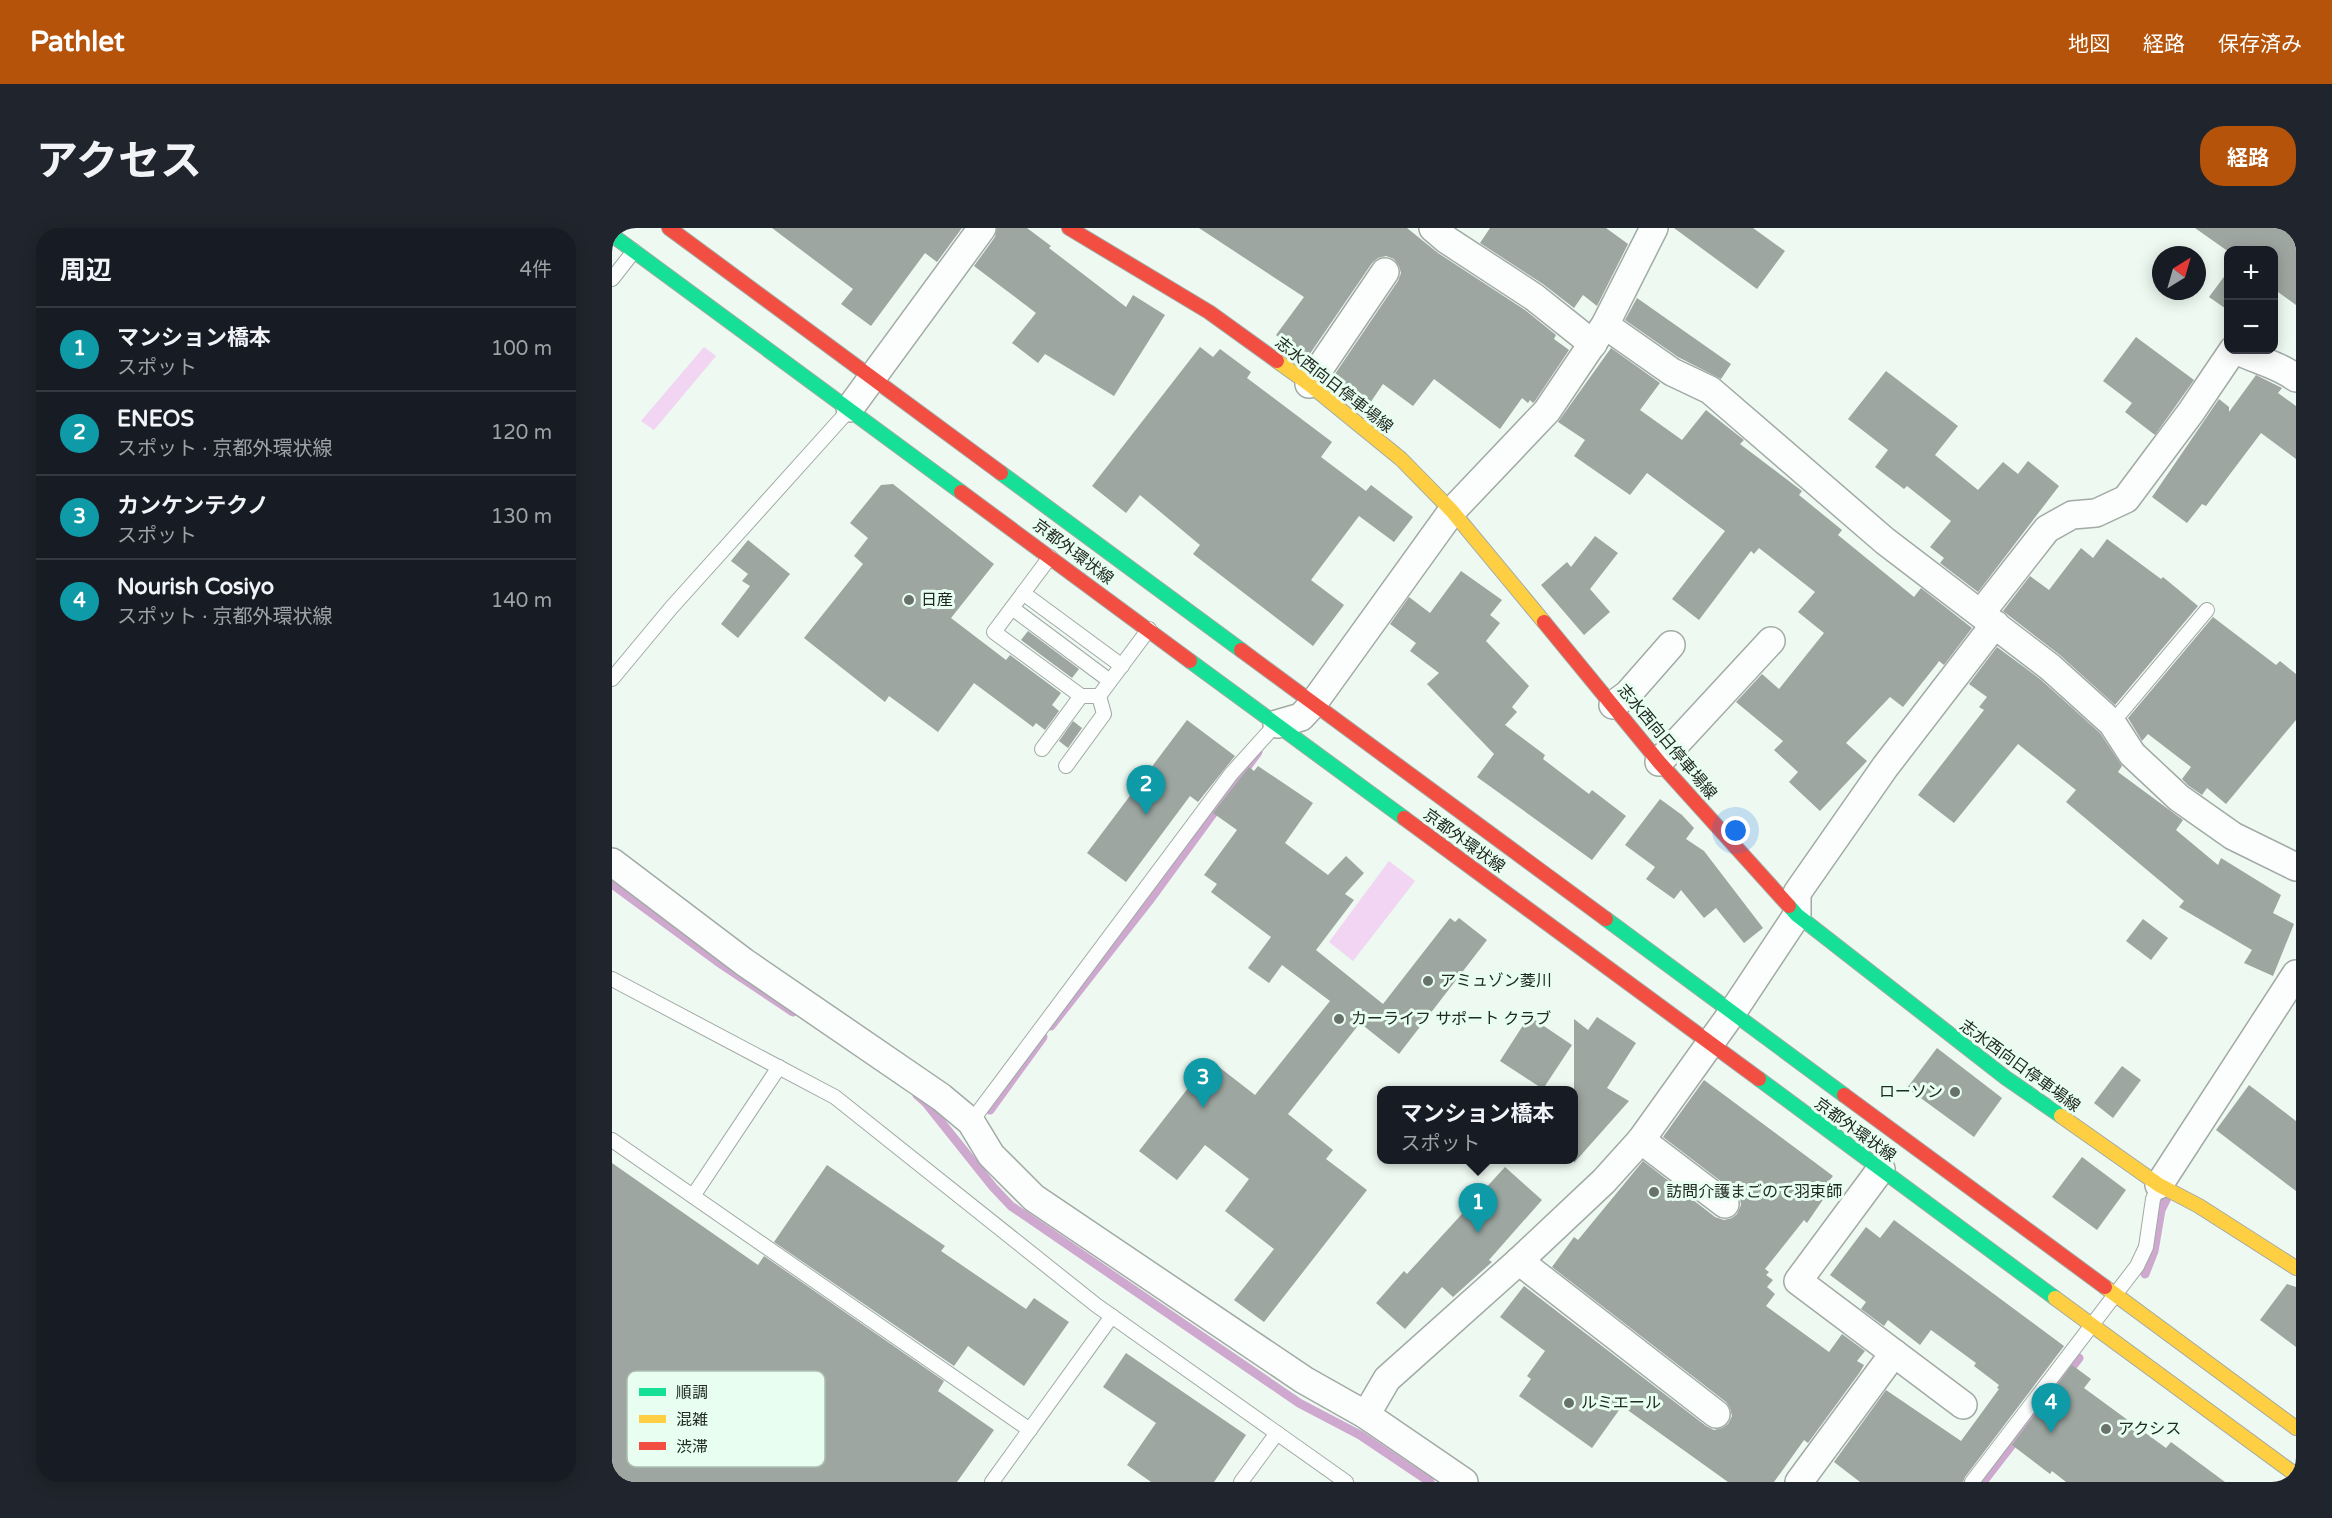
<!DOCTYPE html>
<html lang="ja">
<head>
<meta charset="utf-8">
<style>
  :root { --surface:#171b24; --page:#20242c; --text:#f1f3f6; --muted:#9ea1a6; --line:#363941; --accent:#b45309 }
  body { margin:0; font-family:"Varela Round","Noto Sans JP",sans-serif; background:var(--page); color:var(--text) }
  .controls { position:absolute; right:18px; top:18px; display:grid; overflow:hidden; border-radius:12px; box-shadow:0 3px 15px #0003 }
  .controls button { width:54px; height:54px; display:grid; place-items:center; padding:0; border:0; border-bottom:2px solid var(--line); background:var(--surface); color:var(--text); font:30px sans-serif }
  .compass { position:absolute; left:1540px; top:18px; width:54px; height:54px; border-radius:50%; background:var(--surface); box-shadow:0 3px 15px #0003; rotate:37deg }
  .you { position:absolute; left:1124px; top:603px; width:21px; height:21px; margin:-15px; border:4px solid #fff; border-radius:50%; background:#1a73e8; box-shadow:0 0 0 9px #1a73e833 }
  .badge { display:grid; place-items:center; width:39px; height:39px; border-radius:50%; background:var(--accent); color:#fff; font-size:20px; font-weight:700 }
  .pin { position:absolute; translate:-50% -50px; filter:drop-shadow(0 2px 3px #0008) }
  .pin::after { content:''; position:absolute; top:32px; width:21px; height:18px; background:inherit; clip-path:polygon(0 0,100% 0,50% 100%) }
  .popup { position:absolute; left:765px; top:858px; width:201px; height:78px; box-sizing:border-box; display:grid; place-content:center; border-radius:12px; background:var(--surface); filter:drop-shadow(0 2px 4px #0005); font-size:20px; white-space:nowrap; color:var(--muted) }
  .popup b { font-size:22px; color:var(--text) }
  .popup::after { content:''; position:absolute; left:50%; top:100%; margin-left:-12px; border:12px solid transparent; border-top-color:var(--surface) }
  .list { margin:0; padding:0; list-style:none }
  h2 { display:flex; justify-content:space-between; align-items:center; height:78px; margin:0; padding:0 24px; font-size:26px }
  h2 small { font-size:20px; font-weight:400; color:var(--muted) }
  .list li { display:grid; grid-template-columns:39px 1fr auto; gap:18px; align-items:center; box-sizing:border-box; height:84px; padding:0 24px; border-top:2px solid var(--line) }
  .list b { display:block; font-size:22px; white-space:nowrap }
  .list p { margin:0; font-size:20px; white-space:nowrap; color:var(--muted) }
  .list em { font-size:20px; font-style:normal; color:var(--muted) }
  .map { position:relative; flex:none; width:1684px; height:1254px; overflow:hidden; border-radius:24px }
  header { display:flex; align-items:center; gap:36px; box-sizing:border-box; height:84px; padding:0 30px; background:var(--accent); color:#fff }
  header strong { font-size:28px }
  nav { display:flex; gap:33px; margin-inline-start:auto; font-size:21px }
  .intro { display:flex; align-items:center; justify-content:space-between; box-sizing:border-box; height:144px; padding:0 36px }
  h1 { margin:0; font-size:42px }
  .button { padding:15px 27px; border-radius:24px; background:var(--accent); color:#fff; font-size:21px; font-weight:700 }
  main { display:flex; gap:36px; padding:0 36px }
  aside { flex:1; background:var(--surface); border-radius:24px; box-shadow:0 3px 15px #0003 }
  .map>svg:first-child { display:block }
  .green { fill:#f1d5f2 }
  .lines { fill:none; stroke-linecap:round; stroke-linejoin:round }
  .stream { stroke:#cea8cf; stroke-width:9 }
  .building { fill:#9da6a0 }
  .lane-casing { stroke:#a2aaa5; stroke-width:16 }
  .street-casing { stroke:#a2aaa5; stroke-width:30 }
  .fast-casing { stroke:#a2aaa5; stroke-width:16 }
  .slow-casing { stroke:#a2aaa5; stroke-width:16 }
  .jam-casing { stroke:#a2aaa5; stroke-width:16 }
  .lane { stroke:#fcfefd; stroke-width:14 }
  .street { stroke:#fcfefd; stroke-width:27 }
  .fast { stroke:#16e098; stroke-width:14 }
  .slow { stroke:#ffcf43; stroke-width:14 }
  .jam { stroke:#f24e42; stroke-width:14 }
  .poi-dot { fill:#68726b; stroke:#e8fef0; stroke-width:2 }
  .labels { text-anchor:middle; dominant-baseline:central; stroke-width:6; stroke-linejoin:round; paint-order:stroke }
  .street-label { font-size:16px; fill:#212923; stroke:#e8fef0 }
  .poi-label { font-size:16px; fill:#212923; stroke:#e8fef0; text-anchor:start }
  .key { fill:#e8fef0; stroke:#acbeb2; stroke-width:1.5 }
  .key-label { font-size:16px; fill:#212923 }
</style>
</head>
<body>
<header>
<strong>Pathlet</strong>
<nav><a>地図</a><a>経路</a><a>保存済み</a></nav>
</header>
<div class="intro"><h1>アクセス</h1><a class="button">経路</a></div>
<main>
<aside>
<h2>周辺<small>4件</small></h2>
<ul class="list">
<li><span class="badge" style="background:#0f9aa8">1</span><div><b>マンション橋本</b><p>スポット</p></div><em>100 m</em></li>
<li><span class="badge" style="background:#0f9aa8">2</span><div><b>ENEOS</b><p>スポット · 京都外環状線</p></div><em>120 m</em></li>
<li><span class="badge" style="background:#0f9aa8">3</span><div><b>カンケンテクノ</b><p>スポット</p></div><em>130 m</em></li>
<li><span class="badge" style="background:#0f9aa8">4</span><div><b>Nourish Cosiyo</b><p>スポット · 京都外環状線</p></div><em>140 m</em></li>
</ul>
</aside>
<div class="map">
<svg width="1684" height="1254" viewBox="0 0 1684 1254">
  <rect width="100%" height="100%" fill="#edf9f1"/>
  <g class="green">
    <path d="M 92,119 L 104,128 L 42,202 L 29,193 Z"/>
    <path d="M 777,633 L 803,653 L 741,733 L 717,714 Z"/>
  </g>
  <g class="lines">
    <g class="stream">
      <path d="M 0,656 L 106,734 L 181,784"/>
      <path d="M 439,798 L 537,673 L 646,524"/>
      <path d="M 305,867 L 314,875 L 381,959 L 399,978 L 687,1175 L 748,1207 L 818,1254"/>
      <path d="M 378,882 L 431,809"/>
      <path d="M 1533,1046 L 1542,1023 L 1549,982 L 1556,968"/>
      <path d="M 1371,1254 L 1467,1130"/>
    </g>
  </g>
  <g class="building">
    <path d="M 160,0 L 350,0 L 325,34 L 313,25 L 259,98 L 229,76 L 241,61 Z"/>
    <path d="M 385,0 L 415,0 L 439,18 L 437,20 L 514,79 L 521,67 L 553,87 L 502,168 L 433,126 L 426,135 L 400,115 L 424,85 L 362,38 L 383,9 Z"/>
    <path d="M 587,0 L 795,0 L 826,25 L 913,82 L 944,107 L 942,111 L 957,122 L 923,173 L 921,175 L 918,172 L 916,175 L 910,170 L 888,201 L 822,151 L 801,178 L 771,156 L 756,178 L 721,149 L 786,53 L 789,45 L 787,38 L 782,31 L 774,28 L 766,30 L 760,35 L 695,130 L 664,107 L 692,69 Z"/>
    <path d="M 878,0 L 994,0 L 1016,16 L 985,78 L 971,67 L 962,80 L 931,56 L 868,15 Z"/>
    <path d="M 1062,0 L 1141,0 L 1173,23 L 1145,61 Z"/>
    <path d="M 1583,0 L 1684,0 L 1684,77 L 1662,61 L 1662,22 L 1617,22 L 1617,24 Z"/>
    <path d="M 1617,42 L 1617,83 L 1597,69 Z"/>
    <path d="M 1025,70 L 1119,136 L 1109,151 L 1066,129 L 1013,92 Z"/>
    <path d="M 1524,109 L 1582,152 L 1543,207 L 1513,184 L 1520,175 L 1491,153 Z"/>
    <path d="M 588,119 L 601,129 L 608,121 L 639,144 L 635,150 L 720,214 L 709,229 L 754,263 L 759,257 L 801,289 L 782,314 L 747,288 L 699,352 L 732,377 L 701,418 L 581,326 L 588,317 L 528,267 L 514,285 L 480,258 Z"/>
    <path d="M 999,120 L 1048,155 L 1028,182 L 1070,212 L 1094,182 L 1132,212 L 1128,216 L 1190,263 L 1187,267 L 1230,302 L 1226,307 L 1302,369 L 1309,360 L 1360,400 L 1332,437 L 1327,433 L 1325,436 L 1291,479 L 1278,469 L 1234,515 L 1255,533 L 1208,583 L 1177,554 L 1186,544 L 1162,522 L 1171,513 L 1124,474 L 1150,446 L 1167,461 L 1212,405 L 1186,384 L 1203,364 L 1147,320 L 1142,326 L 1139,323 L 1087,392 L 1060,371 L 1113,303 L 1035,245 L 1018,267 L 962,228 L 973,212 L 946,194 Z"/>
    <path d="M 1274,143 L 1346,198 L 1323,227 L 1366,262 L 1391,234 L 1406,246 L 1416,233 L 1447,258 L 1366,364 L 1328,335 L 1332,330 L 1318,319 L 1339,293 L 1295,258 L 1292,261 L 1263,239 L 1276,222 L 1236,191 Z"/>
    <path d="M 1644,147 L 1670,160 L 1666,165 L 1684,178 L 1684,231 L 1649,205 L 1594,278 L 1590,276 L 1575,295 L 1540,269 L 1607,171 L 1617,179 L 1617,184 Z"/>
    <path d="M 281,256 L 382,336 L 339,390 L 394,432 L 398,427 L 449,465 L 440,477 L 447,483 L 433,502 L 424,495 L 421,499 L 362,455 L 326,504 L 277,468 L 273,474 L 192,410 L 251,336 L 242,328 L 256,310 L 238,295 L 269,257 Z"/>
    <path d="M 983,308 L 1006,325 L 978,361 L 998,384 L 972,407 L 929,357 L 955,334 L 959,339 Z"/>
    <path d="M 1495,311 L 1549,351 L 1551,349 L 1586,378 L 1503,477 L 1448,427 L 1391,383 L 1418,348 L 1437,362 L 1469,320 L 1481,330 Z"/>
    <path d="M 136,312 L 178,346 L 126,410 L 109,396 L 138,358 L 130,353 L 136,346 L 119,333 Z"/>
    <path d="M 849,343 L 890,372 L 878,387 L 888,395 L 874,413 L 917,458 L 900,479 L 905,484 L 893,497 L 933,527 L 931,531 L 977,566 L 980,562 L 1014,588 L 980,632 L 865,549 L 882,526 L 815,456 L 827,445 L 798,423 L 804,415 L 778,396 L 797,369 L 818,385 Z"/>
    <path d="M 1601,389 L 1664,437 L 1668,433 L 1684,446 L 1684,492 L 1614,576 L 1595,560 L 1590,567 L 1577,558 L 1570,551 L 1579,539 L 1536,506 L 1530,513 L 1516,490 Z"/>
    <path d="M 416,403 L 467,441 L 460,450 L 409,412 Z"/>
    <path d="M 1385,419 L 1428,451 L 1488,505 L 1510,538 L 1506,544 L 1571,592 L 1564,602 L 1606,637 L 1609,630 L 1669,667 L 1661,685 L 1682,696 L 1661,748 L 1632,735 L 1640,722 L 1567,679 L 1572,673 L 1454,574 L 1464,562 L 1406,516 L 1342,595 L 1306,567 L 1372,482 L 1367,479 L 1375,469 L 1357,456 Z"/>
    <path d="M 575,492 L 623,528 L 586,574 L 578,568 L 514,654 L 475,625 Z"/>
    <path d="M 461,493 L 470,500 L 456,520 L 447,513 Z"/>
    <path d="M 646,538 L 701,575 L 673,615 L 716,647 L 734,628 L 752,645 L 733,666 L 742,672 L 704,722 L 771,776 L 838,690 L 843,694 L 847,690 L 875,712 L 787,826 L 748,795 L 676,886 L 721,922 L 714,931 L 755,962 L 652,1094 L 622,1072 L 662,1021 L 613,983 L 637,951 L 593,917 L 565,952 L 527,923 L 598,832 L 643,867 L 718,773 L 670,737 L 657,755 L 636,740 L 659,709 L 599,664 L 605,656 L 592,647 L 625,602 L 601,585 L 637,539 L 642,543 Z"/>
    <path d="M 1048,571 L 1070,587 L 1082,600 L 1074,611 L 1092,623 L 1151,700 L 1132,715 L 1104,680 L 1092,690 L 1069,662 L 1062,671 L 1034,651 L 1043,639 L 1013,617 Z"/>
    <path d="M 1531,691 L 1556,710 L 1539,732 L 1514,713 Z"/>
    <path d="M 917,788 L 960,817 L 931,861 L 888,833 Z"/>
    <path d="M 985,789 L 1024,815 L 995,860 L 1017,873 L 962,935 L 962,791 L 976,802 Z"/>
    <path d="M 1325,820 L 1390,870 L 1362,909 L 1295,860 Z"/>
    <path d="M 1510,838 L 1529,852 L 1501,890 L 1482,875 Z"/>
    <path d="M 1092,852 L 1221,948 L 1216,954 L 1221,957 L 1195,995 L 1192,992 L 1153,1041 L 1157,1044 L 1154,1047 L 1161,1052 L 1155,1059 L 1163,1066 L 1154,1078 L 1217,1124 L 1230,1106 L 1253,1123 L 1245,1133 L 1252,1137 L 1248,1144 L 1196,1215 L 1192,1212 L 1162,1254 L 1116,1254 L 1010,1178 L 980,1220 L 907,1168 L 919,1151 L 915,1148 L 933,1123 L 888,1089 L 912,1058 L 1094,1198 L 1102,1202 L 1110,1200 L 1116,1196 L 1120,1188 L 1118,1180 L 1114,1174 L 940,1039 L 962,1009 L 966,1012 L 1031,933 L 1103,989 L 1112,992 L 1120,990 L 1125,986 L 1129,977 L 1128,970 L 1123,964 L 1051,909 Z"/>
    <path d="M 1637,857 L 1684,893 L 1684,963 L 1604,902 Z"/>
    <path d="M 1470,929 L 1514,962 L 1485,1002 L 1440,969 Z"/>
    <path d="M 0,935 L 146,1037 L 152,1028 L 332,1153 L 326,1163 L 382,1202 L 345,1254 L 0,1254 Z"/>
    <path d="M 215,937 L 333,1018 L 329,1023 L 414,1081 L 422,1070 L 457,1094 L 412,1158 L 356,1118 L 342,1138 L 162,1014 Z"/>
    <path d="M 893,939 L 930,972 L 877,1032 L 880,1034 L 841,1069 L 830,1059 L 793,1101 L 764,1075 L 792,1043 L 795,1046 Z"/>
    <path d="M 1282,992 L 1452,1118 L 1353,1249 L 1351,1254 L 1248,1254 L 1222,1234 L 1274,1162 L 1349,1213 L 1387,1161 L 1385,1160 L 1387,1157 L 1362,1138 L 1364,1135 L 1319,1102 L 1308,1117 L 1276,1092 L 1272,1098 L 1249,1081 L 1254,1074 L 1218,1047 L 1254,999 L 1268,1010 Z"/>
    <path d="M 1675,1056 L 1684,1059 L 1684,1119 L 1648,1092 Z"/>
    <path d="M 514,1125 L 634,1207 L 602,1254 L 539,1254 L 515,1237 L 544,1195 L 491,1159 Z"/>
    <path d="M 1460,1137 L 1479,1151 L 1472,1160 L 1554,1220 L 1559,1214 L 1613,1254 L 1454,1254 L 1440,1243 L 1438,1246 L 1400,1217 Z"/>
  </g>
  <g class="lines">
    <defs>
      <g id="lane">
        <path d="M 0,51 L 22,23"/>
        <path d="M 438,329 L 382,404 L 469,468 L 487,468 L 537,401"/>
        <path d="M 411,365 L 510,438"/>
        <path d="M 400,380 L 498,453"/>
        <path d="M 0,451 L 59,380 L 237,182"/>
        <path d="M 1500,495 L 1595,382"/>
        <path d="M 430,521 L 469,468"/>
        <path d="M 454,538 L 492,486 L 487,468"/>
        <path d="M 0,751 L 223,869 L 484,1077 L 734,1254"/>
        <path d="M 359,894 L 619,546 L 664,496"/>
        <path d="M 0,912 L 418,1202"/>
        <path d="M 81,968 L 167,839"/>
        <path d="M 380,1254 L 500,1088"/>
        <path d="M 629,1254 L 665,1205"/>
        <path d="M 1360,1254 L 1525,1038 L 1534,1019 L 1541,971 L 1547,957"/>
      </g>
      <g id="street">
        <path d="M 821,0 L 835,12 L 922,69 L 981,116"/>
        <path d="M 993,97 L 1060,144 L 1098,162 L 1273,313 L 1438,439 L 1500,495 L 1520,526 L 1567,570 L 1621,608 L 1684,639"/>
        <path d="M 1624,122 C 1643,132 1666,136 1684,150"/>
        <path d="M 697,156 L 773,44"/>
        <path d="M 238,180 L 370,0"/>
        <path d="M 1369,385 L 1435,301 L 1460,287 L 1484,285 L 1514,271 L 1579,184 L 1621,122"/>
        <path d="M 1001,477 L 1016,466 L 1059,417"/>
        <path d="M 665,496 L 689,489 L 701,476 L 840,283 L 935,183 L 993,97 L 1042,0"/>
        <path d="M 1047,534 L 1159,413"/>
        <path d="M 0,634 L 132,734 L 329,869 L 359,894 L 379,927 L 422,970 L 692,1152 L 754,1187 L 852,1254"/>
        <path d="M 1029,912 L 1113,976"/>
        <path d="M 1269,941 L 1186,1053 L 1351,1177"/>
        <path d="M 1547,957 L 1684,746"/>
        <path d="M 907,1033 L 1104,1186"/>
        <path d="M 754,1187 L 775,1151 L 907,1033 L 992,953 L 1029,912 L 1120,785 L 1185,687 L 1185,665 L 1273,539 L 1383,396"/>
        <path d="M 1187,1254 L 1282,1125"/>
      </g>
      <g id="fast">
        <path d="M 0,7 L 349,264"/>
        <path d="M 389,245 L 629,422"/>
        <path d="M 578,433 L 792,590"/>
        <path d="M 1177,678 L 1185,687 L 1394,850 L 1449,888"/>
        <path d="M 994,691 L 1232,867"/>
        <path d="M 1147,851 L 1443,1070"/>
      </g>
      <g id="slow">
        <path d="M 665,133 L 697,156 L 789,231 L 840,283 L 932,394"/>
        <path d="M 1449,888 L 1547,957 L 1587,978 L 1684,1040"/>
        <path d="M 1493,1059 L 1684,1200"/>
        <path d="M 1443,1070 L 1684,1247"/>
      </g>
      <g id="jam">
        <path d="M 57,0 L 389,245"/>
        <path d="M 457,0 L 597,84 L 665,133"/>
        <path d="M 349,264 L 578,433"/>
        <path d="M 932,394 L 1047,534 L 1177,678"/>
        <path d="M 629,422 L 994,691"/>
        <path d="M 792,590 L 1147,851"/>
        <path d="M 1232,867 L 1493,1059"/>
      </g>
    </defs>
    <use href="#lane" class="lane-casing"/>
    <use href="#street" class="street-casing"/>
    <use href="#fast" class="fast-casing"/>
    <use href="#slow" class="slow-casing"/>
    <use href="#jam" class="jam-casing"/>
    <use href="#lane" class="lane"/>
    <use href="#street" class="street"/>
    <use href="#fast" class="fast"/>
    <use href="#slow" class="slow"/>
    <use href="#jam" class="jam"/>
  </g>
  <g class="poi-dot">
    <circle cx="297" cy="372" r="6"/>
    <circle cx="816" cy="753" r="6"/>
    <circle cx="727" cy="791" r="6"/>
    <circle cx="1343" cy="864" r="6"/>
    <circle cx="1042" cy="964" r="6"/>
    <circle cx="957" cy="1175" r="6"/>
    <circle cx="1494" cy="1201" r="6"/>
  </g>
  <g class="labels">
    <g class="street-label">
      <text transform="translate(722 157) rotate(38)">志水西向日停車場線</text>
      <text transform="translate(461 324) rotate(37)">京都外環状線</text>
      <text transform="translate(1055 514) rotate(50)">志水西向日停車場線</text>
      <text transform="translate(852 613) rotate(36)">京都外環状線</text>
      <text transform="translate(1408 838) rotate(36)">志水西向日停車場線</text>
      <text transform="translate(1243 902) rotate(36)">京都外環状線</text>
    </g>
    <g class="poi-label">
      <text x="309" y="372">日産</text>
      <text x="828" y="753">アミュゾン菱川</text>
      <text x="739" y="791">カーライフ サポート クラブ</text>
      <text x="1331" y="864" text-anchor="end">ローソン</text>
      <text x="1054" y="964">訪問介護まごのて羽束師</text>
      <text x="969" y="1175">ルミエール</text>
      <text x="1506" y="1201">アクシス</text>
    </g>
  </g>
  <rect x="15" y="1143" width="198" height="96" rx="9" class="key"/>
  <rect x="27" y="1160" width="27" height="8" fill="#16e098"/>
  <rect x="27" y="1187" width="27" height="8" fill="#ffcf43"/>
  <rect x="27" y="1214" width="27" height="8" fill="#f24e42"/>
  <g class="key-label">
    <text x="64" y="1170">順調</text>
    <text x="64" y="1197">混雑</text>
    <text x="64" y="1224">渋滞</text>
  </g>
</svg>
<div class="controls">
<button>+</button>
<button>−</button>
</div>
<svg class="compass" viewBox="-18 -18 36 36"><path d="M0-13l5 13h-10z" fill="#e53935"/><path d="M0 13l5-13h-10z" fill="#9ea1a6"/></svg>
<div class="you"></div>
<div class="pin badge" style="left:866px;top:1005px;background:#0f9aa8">1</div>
<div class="popup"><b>マンション橋本</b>スポット</div>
<div class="pin badge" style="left:534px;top:587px;background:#0f9aa8">2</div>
<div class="pin badge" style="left:591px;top:880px;background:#0f9aa8">3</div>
<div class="pin badge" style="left:1439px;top:1205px;background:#0f9aa8">4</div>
</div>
</main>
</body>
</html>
